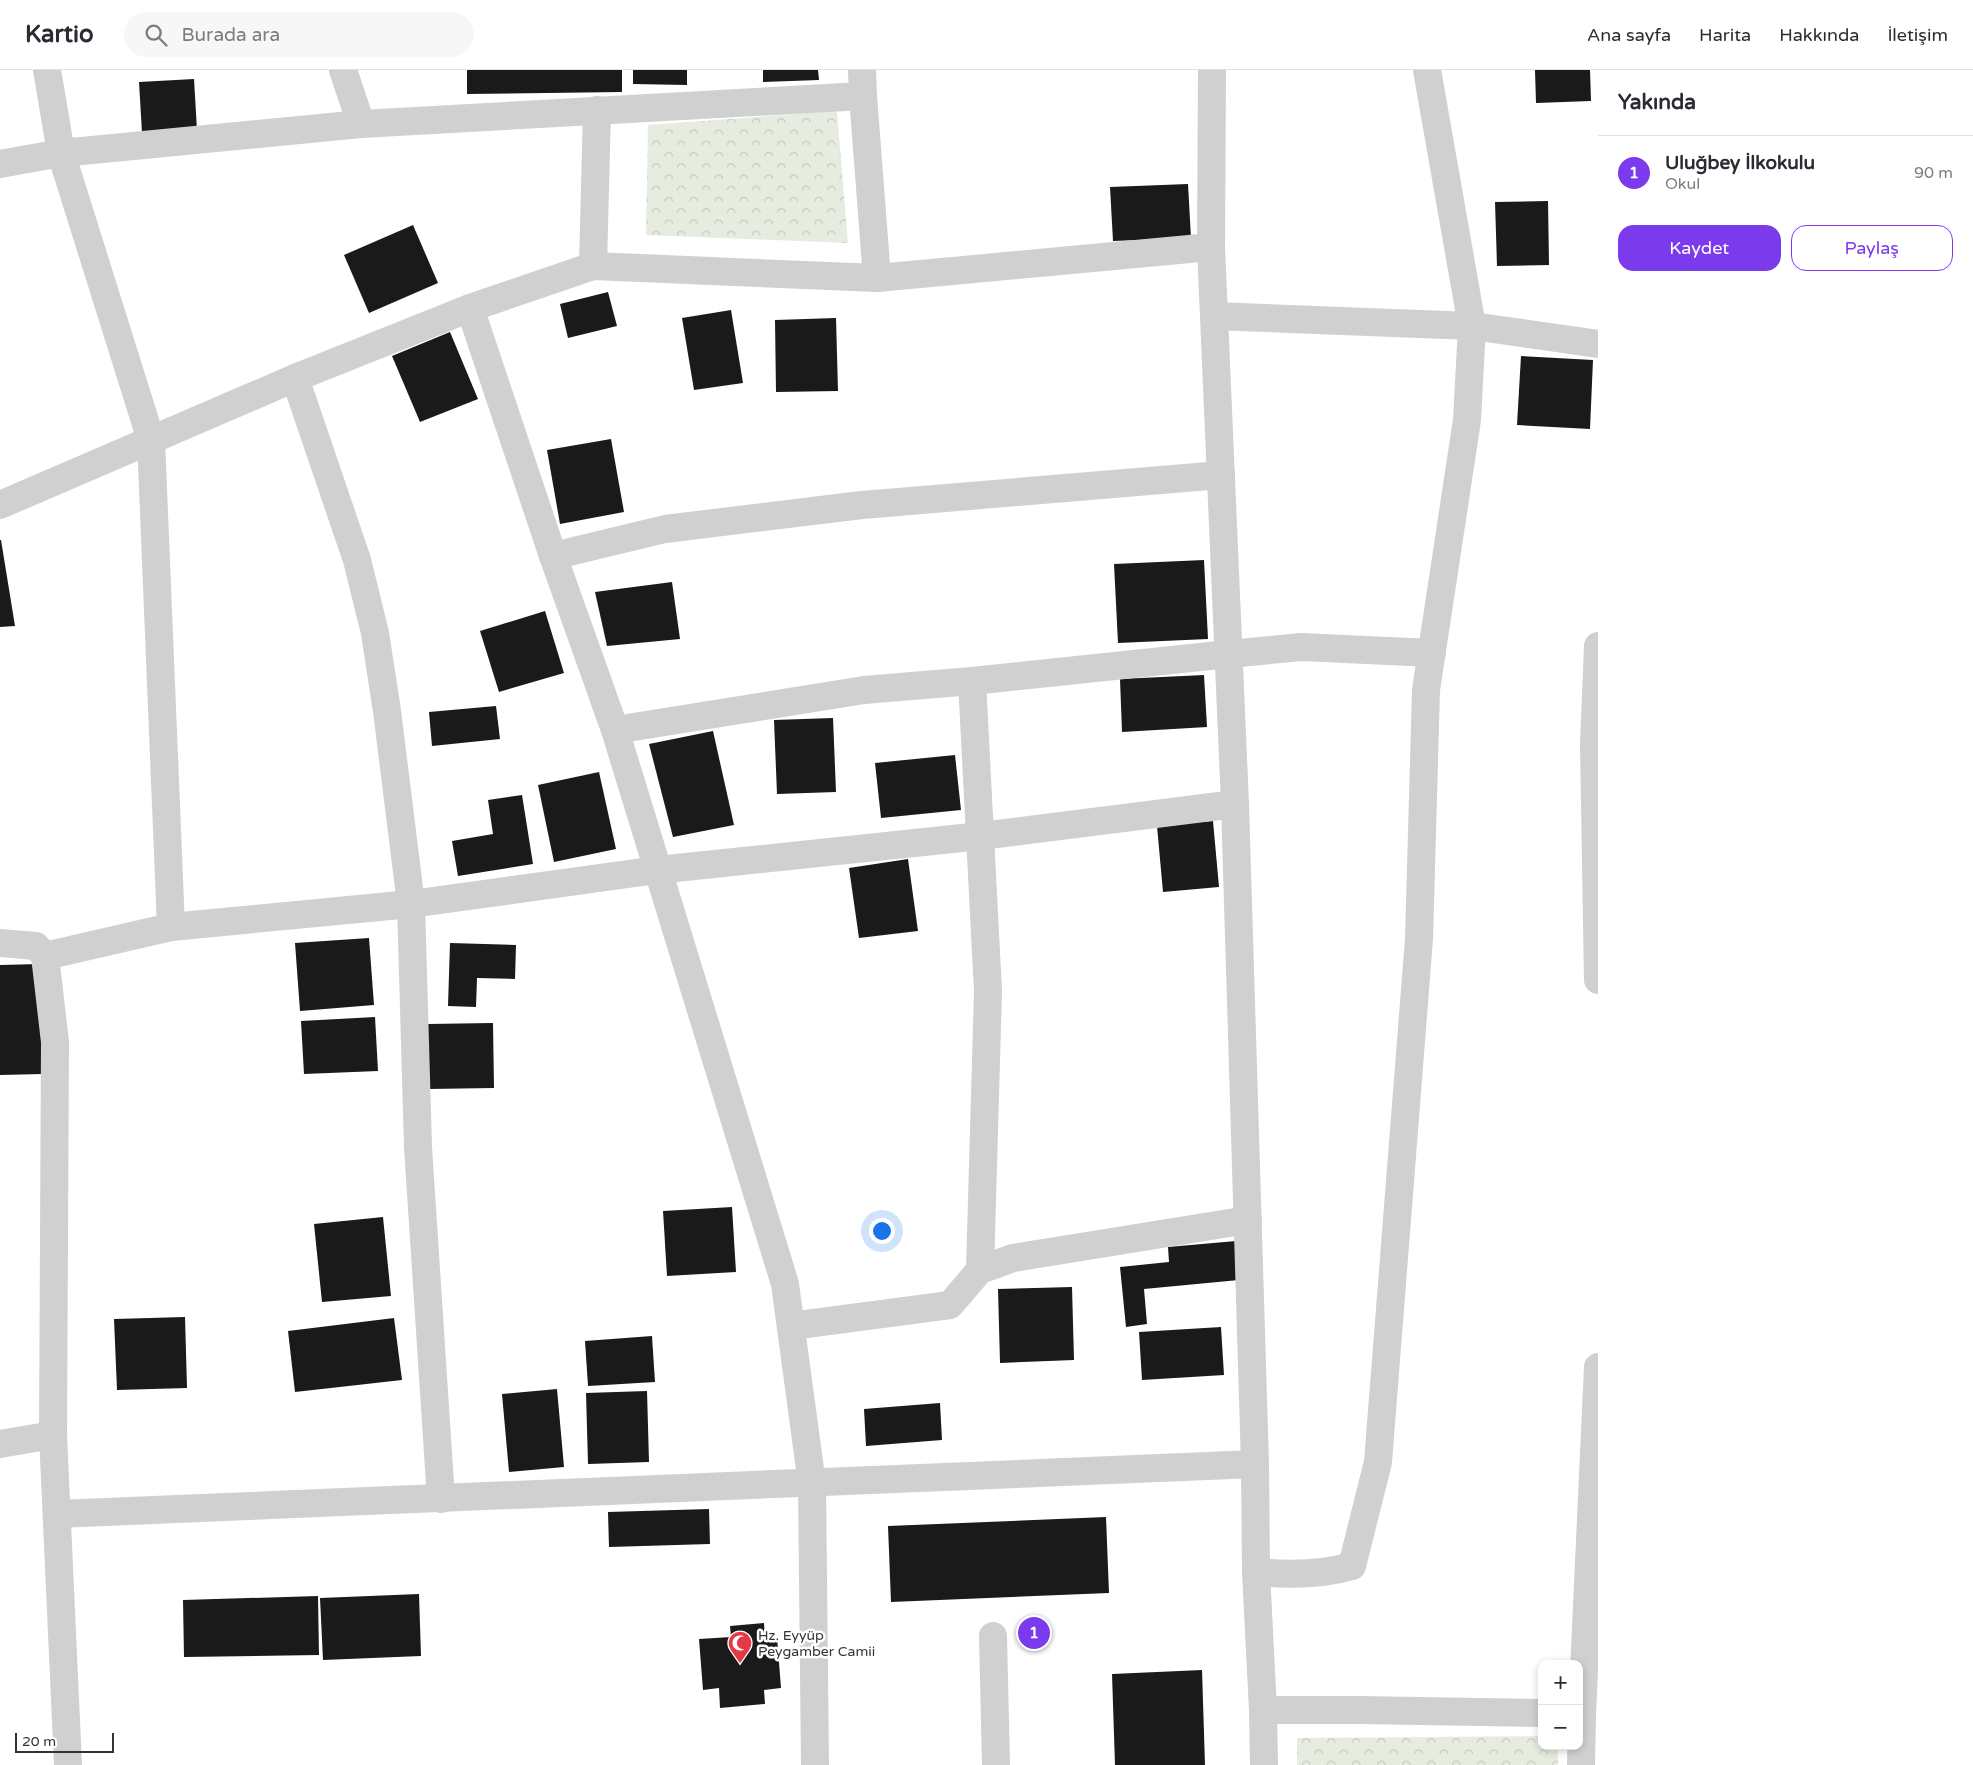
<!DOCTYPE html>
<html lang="tr">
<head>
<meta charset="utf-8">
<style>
  :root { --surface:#fff; --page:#f7f7f7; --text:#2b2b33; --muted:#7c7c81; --line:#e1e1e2; --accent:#7c3aed }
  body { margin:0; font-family:"Varela Round",sans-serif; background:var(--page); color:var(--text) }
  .controls { position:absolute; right:15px; bottom:15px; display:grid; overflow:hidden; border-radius:10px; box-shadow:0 2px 8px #0003 }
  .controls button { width:45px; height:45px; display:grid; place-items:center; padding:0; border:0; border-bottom:1px solid var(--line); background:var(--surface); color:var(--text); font:25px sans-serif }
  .scale { position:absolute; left:15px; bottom:12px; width:99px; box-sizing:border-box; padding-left:5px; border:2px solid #333; border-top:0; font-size:14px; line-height:18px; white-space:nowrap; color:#333; -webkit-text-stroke:4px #fff; paint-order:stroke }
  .you { position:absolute; left:881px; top:1160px; width:18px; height:18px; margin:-12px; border:4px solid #fff; border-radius:50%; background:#1a73e8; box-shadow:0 0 0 8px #1a73e833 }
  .badge { display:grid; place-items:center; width:32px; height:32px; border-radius:50%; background:var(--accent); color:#fff; font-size:16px; font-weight:700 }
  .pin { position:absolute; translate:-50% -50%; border:2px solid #fff; box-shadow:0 1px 5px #0006 }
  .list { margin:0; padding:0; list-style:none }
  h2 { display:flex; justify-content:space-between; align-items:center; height:65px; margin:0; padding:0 20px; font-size:21px }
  h2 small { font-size:16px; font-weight:400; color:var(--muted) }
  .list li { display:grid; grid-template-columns:32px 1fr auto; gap:15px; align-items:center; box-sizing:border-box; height:75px; padding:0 20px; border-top:1px solid var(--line) }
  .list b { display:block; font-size:19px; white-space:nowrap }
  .list p { margin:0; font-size:16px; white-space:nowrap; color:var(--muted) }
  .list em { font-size:16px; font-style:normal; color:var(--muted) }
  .actions { display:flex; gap:10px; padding:15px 20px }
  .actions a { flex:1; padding:11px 0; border:1px solid var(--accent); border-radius:15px; text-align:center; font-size:18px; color:var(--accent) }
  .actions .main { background:var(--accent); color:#fff }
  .icon { flex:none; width:28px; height:28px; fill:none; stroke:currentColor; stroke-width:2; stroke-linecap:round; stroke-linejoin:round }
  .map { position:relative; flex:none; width:1598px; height:1695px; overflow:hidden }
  header { display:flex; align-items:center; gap:30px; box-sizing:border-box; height:70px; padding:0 25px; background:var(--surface); border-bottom:1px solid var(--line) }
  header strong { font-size:24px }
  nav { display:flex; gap:28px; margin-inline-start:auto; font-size:18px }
  .search { width:350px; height:45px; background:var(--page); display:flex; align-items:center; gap:12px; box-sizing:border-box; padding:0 18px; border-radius:28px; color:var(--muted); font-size:19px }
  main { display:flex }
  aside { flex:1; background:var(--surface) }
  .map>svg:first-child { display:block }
  .forest { fill:url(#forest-crowns) }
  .building { fill:#1a1a1a }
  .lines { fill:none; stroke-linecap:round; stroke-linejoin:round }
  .minor { stroke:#d0d0d0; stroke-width:28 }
  .labels { text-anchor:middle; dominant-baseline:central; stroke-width:5; stroke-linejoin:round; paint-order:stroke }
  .poi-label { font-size:14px; fill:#333; stroke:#fff; text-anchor:start }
</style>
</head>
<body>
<header>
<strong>Kartio</strong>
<div class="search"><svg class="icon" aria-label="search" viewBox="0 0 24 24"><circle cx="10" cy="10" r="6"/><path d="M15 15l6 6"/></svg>Burada ara</div>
<nav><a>Ana sayfa</a><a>Harita</a><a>Hakkında</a><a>İletişim</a></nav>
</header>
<main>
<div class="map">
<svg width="1598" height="1695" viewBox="0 0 1598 1695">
  <defs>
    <pattern id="forest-crowns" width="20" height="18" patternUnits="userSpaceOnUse" patternTransform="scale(1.25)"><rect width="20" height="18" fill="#e6ecdf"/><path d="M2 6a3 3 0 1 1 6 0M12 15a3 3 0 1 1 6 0" fill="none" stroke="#c6cbc0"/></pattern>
  </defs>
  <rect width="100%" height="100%" fill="#fff"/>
  <g class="forest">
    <path d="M 837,41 L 848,173 L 646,165 L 648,55 Z"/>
    <path d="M 1542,1666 L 1542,1676 L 1558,1676 L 1558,1695 L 1297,1695 L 1297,1668 Z"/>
  </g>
  <g class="building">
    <path d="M 467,0 L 622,0 L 622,22 L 467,24 Z"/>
    <path d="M 633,0 L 687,0 L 687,15 L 633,14 Z"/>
    <path d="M 763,0 L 818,0 L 819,10 L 763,12 Z"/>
    <path d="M 1535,0 L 1590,0 L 1591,31 L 1536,33 Z"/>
    <path d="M 194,9 L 197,60 L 142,63 L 139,12 Z"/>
    <path d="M 1188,114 L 1191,168 L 1113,171 L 1110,117 Z"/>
    <path d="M 1548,131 L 1549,195 L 1497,196 L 1495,132 Z"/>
    <path d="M 413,155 L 438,213 L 369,243 L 344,185 Z"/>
    <path d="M 608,222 L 617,256 L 568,268 L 560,234 Z"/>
    <path d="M 731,240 L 743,313 L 694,320 L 682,248 Z"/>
    <path d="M 836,248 L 838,321 L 776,322 L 775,250 Z"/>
    <path d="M 450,262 L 478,329 L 420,352 L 392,286 Z"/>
    <path d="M 1521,286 L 1593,290 L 1590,359 L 1517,355 Z"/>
    <path d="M 611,369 L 624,442 L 560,454 L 547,380 Z"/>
    <path d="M 0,470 L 1,470 L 15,556 L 0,557 Z"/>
    <path d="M 1204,490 L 1208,569 L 1118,573 L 1114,494 Z"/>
    <path d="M 672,512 L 680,569 L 607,576 L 595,522 Z"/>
    <path d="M 545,541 L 564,603 L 499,622 L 480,561 Z"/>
    <path d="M 1204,605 L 1207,657 L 1122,662 L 1120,609 Z"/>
    <path d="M 496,636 L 500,669 L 432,676 L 429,642 Z"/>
    <path d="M 833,648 L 836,722 L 777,724 L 774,650 Z"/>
    <path d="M 713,661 L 734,755 L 673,767 L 649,674 Z"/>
    <path d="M 955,685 L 961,740 L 881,748 L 875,693 Z"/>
    <path d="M 599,702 L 616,779 L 554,792 L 538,715 Z"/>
    <path d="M 522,725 L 533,794 L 458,806 L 452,771 L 493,764 L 488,730 Z"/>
    <path d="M 1213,751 L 1219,817 L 1163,822 L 1157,756 Z"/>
    <path d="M 908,789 L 918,861 L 859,868 L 849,798 Z"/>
    <path d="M 369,868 L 374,935 L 300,941 L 295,873 Z"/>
    <path d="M 450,873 L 516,875 L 515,909 L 477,908 L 476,937 L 448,936 Z"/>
    <path d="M 41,894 L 43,1004 L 0,1005 L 0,895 Z"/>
    <path d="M 375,947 L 378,1001 L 304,1004 L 301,951 Z"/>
    <path d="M 493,953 L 494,1018 L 428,1019 L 427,954 Z"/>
    <path d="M 732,1137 L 736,1202 L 667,1206 L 663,1141 Z"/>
    <path d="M 383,1147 L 391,1226 L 322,1232 L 314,1154 Z"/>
    <path d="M 1236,1171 L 1239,1210 L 1144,1219 L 1147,1254 L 1126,1257 L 1120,1197 L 1169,1192 L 1168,1177 Z"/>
    <path d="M 1072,1217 L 1074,1290 L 1000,1293 L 998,1219 Z"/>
    <path d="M 185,1247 L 187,1318 L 117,1320 L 114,1249 Z"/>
    <path d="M 394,1248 L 402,1310 L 295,1322 L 288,1261 Z"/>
    <path d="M 1221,1257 L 1224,1305 L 1142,1310 L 1139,1262 Z"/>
    <path d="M 652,1266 L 655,1312 L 588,1316 L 585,1271 Z"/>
    <path d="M 557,1319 L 564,1397 L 509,1402 L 502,1324 Z"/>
    <path d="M 647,1321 L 649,1392 L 588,1394 L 586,1323 Z"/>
    <path d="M 940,1333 L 942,1370 L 866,1376 L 864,1339 Z"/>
    <path d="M 709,1439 L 710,1474 L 609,1477 L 608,1442 Z"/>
    <path d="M 1106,1447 L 1109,1523 L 891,1532 L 888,1456 Z"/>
    <path d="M 419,1524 L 421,1586 L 323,1590 L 320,1528 Z"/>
    <path d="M 318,1526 L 319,1585 L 184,1587 L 183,1530 Z"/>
    <path d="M 764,1553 L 765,1568 L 777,1567 L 781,1618 L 764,1620 L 765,1634 L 720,1638 L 719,1618 L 703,1620 L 699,1569 L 731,1567 L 730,1556 Z"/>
    <path d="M 1202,1600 L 1205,1695 L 1115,1695 L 1112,1604 Z"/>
  </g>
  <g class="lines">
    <g class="minor">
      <path d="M 47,0 L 61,83 L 151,370 L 171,857"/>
      <path d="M 343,0 L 361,54"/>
      <path d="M 862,0 L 863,26 L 877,208"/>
      <path d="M 1212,0 L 1211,177 L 1235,734 L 1255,1394 L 1256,1502 L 1263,1640 L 1264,1695"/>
      <path d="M 0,94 L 61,83 L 361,54 L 863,26"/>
      <path d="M 593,196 L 597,40"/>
      <path d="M 470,238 L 553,486 L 615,660 L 785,1214 L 812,1414 L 815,1695"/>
      <path d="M 1214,246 L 1472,256 L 1598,274"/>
      <path d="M 295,308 L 357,490 L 375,563 L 387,641 L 411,834 L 418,1077 L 441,1429"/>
      <path d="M 0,435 L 295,308 L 470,238 L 593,196 L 877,208 L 1211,177"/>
      <path d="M 553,486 L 665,459 L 862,435 L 1221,405"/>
      <path d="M 1598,576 L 1594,673 L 1598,910"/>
      <path d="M 972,611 L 988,921 L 980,1200"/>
      <path d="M 615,660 L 864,620 L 972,611 L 1229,584 L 1301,577 L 1432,583"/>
      <path d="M 0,873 L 36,876 L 45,886 L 55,972 L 53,1365 L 68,1695"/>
      <path d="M 45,886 L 171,857 L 411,834 L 657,800 L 981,766 L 1235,734"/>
      <path d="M 791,1256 L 950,1235 L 980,1200 L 1013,1188 L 1248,1150"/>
      <path d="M 0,1374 L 53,1365"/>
      <path d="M 57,1444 L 1255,1394"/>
      <path d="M 1256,1502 C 1288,1505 1321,1505 1352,1496 L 1378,1392 L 1419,869 L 1426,620 L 1467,350 L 1472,256 L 1427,0"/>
      <path d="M 993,1566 L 996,1695"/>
      <path d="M 1263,1640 L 1359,1640 L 1542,1643"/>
      <path d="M 1581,1695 L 1582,1644 L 1598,1297"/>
    </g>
  </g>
  <defs>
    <symbol id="mosque-pin" viewBox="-11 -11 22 30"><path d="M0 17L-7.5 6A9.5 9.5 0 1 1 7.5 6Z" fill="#e63946" stroke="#fff"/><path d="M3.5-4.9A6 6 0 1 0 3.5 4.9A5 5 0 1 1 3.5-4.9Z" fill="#fff"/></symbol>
  </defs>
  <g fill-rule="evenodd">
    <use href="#mosque-pin" x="726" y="1559" width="28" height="38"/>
  </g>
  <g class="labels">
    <g class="poi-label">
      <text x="758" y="1565">Hz. Eyyüp<tspan x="758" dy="16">Peygamber Camii</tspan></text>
    </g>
  </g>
</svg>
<div class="controls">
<button>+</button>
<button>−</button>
</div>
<div class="scale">20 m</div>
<div class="you"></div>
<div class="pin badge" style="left:1034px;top:1563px">1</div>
</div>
<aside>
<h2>Yakında<small></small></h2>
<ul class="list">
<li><span class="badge">1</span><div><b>Uluğbey İlkokulu</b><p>Okul</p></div><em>90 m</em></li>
</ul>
<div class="actions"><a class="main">Kaydet</a><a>Paylaş</a></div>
</aside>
</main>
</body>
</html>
